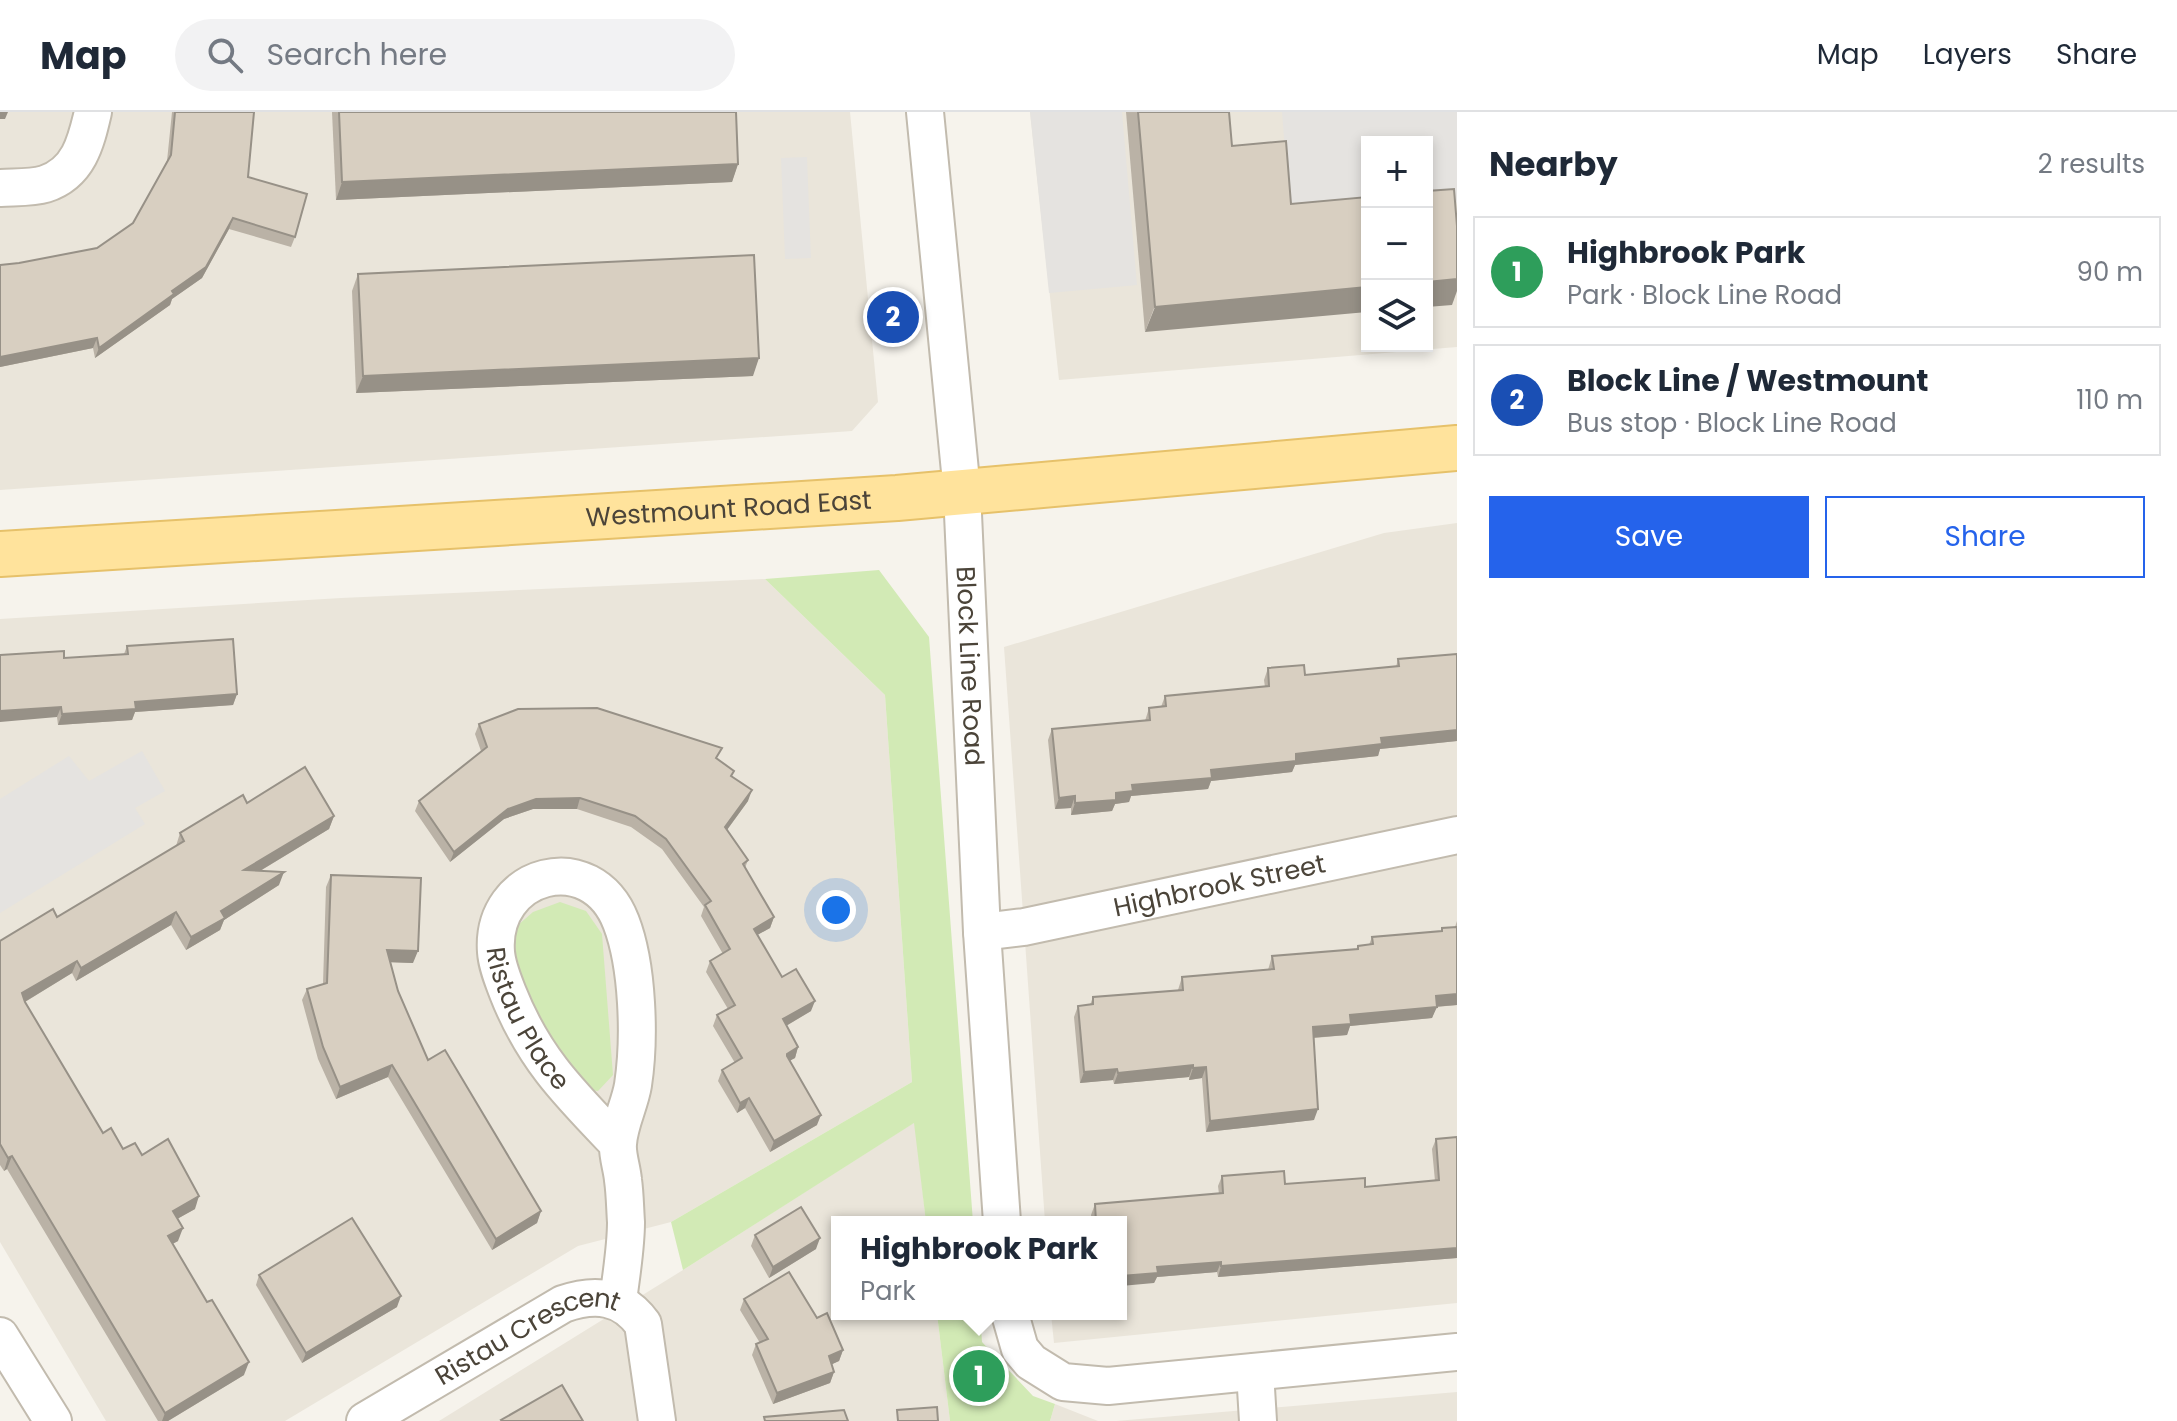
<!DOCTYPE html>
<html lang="en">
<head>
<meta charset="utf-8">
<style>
  :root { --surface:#fff; --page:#f2f2f3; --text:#1f2937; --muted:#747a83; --line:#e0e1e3; --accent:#2563eb }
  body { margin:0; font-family:Poppins,sans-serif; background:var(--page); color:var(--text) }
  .controls { position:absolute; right:24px; top:24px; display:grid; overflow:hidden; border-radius:0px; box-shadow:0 4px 12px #0003 }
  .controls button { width:72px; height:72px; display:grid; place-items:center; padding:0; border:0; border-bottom:2px solid var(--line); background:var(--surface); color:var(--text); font:40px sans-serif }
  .you { position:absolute; left:836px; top:798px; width:28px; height:28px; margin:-20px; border:6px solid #fff; border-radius:50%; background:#1a73e8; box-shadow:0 0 0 12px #1a73e833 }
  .badge { display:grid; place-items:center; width:52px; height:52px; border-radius:50%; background:var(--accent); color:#fff; font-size:26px; font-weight:700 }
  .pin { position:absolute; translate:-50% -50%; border:4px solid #fff; box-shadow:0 2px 8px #0006 }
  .popup { position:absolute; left:831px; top:1104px; width:296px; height:104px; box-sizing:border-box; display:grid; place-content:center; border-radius:0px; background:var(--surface); filter:drop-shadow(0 2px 6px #0005); font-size:26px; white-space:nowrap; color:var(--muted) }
  .popup b { font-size:30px; color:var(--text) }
  .popup::after { content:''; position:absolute; left:50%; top:100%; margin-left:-16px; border:16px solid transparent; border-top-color:var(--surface) }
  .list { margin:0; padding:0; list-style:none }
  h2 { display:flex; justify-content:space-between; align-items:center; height:104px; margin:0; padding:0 32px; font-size:34px }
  h2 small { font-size:26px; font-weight:400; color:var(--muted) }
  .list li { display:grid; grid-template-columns:52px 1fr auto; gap:24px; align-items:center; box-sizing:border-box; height:112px; margin:0 16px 16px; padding:0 16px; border:2px solid var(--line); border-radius:0px }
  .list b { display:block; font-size:30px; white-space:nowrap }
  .list p { margin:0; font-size:26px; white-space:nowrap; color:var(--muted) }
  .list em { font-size:26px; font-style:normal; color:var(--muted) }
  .actions { display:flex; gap:16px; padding:24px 32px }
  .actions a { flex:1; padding:18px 0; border:2px solid var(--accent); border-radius:0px; text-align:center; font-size:28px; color:var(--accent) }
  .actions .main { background:var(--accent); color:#fff }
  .icon { flex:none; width:44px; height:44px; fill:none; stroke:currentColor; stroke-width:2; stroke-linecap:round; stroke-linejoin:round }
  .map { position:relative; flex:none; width:1457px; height:1309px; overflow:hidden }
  header { display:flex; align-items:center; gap:48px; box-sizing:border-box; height:112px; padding:0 40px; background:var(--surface); border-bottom:2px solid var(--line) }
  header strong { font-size:38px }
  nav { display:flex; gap:44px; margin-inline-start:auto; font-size:28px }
  .search { width:560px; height:72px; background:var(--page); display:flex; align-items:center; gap:20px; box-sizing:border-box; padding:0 28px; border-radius:44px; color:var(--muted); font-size:30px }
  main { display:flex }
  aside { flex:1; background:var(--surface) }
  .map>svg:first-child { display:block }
  .residential { fill:#eae5da; fill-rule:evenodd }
  .green { fill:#d2eab5 }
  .parking { fill:#e5e3e0 }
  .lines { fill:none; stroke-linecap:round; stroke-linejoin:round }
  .minor-casing { stroke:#c2bbae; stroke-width:40 }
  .major-casing { stroke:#e6c16a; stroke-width:48 }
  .minor { stroke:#fff; stroke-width:36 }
  .major { stroke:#ffe39c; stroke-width:44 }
  .wall { fill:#bab2a6 }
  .shaded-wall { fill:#979187 }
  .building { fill:#d8cfc1; stroke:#979187; stroke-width:2 }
  .labels { text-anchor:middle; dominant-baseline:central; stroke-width:6; stroke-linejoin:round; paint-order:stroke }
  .street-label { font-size:26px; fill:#4b4439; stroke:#fff }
</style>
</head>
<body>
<header>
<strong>Map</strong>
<div class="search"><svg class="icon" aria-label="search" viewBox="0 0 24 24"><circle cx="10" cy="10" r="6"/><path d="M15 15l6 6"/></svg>Search here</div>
<nav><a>Map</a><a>Layers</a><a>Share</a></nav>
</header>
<main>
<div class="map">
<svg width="1457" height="1309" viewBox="0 0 1457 1309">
  <rect width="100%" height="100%" fill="#f6f3ec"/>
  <g class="residential">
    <path d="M 0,0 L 850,0 L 878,290 L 852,319 L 0,378 Z"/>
    <path d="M 1030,0 L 1457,0 L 1457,235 L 1059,268 ZM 1367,30 L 1427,30 L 1427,234 L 1367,234 Z"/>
    <path d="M 1457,411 L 1457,1191 L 1054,1231 L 1051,1202 L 1121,1202 L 1121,1110 L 1045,1110 L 1004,535 L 1384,421 Z"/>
    <path d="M 765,467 L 885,583 L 912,970 L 671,1110 L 578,1134 L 285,1309 L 106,1309 L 0,1130 L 0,507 L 341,486 Z"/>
    <path d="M 915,1010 L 926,1110 L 837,1110 L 837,1202 L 937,1202 L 950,1309 L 439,1309 L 683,1158 Z"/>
    <path d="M 1457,1280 L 1457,1309 L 1116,1309 Z"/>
    <path d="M 1055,1292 L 1098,1309 L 1050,1309 Z"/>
  </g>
  <g class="green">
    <path d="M 879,458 L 929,525 L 973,1110 L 926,1110 L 914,1011 L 683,1158 L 671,1110 L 912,970 L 885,583 L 765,467 Z"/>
    <path d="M 560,790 L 586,799 L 602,822 L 613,963 L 598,979 L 583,977 L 511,856 L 510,820 L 533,800 Z"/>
    <path d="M 937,1202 L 980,1202 L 982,1230 L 1033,1284 L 1055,1292 L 1050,1309 L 950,1309 Z"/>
  </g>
  <g class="parking">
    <path d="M 1030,0 L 1122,0 L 1137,173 L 1049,181 Z"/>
    <path d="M 1282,0 L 1457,0 L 1457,91 L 1427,94 L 1427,30 L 1367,30 L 1367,98 L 1290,103 Z"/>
    <path d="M 807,45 L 811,146 L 785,147 L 781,46 Z"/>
    <path d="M 142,639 L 165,679 L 135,696 L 145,712 L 0,801 L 0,687 L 69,644 L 89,669 Z"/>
  </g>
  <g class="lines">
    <defs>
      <g id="minor">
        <path id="s1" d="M 925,0 L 962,380 L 982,820 L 1002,1110"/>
        <path d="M 0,76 C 14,75 32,76 45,72 C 79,61 86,30 93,0"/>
        <path id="s2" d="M 982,820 L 1024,815 L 1457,723"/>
        <path id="s3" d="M 618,1189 C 621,1164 626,1136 626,1110 C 625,1096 625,1082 623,1068 C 622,1056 617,1043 618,1032 C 619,1012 630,992 633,973 C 640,927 638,854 621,810 C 591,733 490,761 496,840 C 497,854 503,868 508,881 C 534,947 570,982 618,1032"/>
        <path d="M 1010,1202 L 1020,1237 L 1031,1250 L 1063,1270 L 1108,1274 L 1457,1240"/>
        <path d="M 0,1224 L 53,1309"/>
        <path d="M 1255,1260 L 1258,1309"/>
        <path id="s4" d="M 365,1309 L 563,1192 C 595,1181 622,1183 643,1212 L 657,1309"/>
      </g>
      <g id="major">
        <path id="s5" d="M 0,442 L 897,386 L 1457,336"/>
      </g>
    </defs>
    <use href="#minor" class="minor-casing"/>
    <use href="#major" class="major-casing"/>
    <use href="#minor" class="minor"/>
    <use href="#major" class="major"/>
  </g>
  <g class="wall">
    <path d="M 172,0 L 254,0 L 248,65 L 295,125 L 291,135 L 229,117 L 202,166 L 172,187 L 170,193 L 95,246 L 93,236 L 0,255 L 0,153 L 19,151 L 97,136 L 133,111 L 167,49 Z"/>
    <path d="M 332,0 L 736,0 L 738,52 L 732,70 L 336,88 Z"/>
    <path d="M 1126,0 L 1229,0 L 1145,220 Z"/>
    <path d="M 358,162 L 753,264 L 356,281 L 352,179 Z"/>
    <path d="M 127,534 L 237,582 L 233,593 L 135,600 L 132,608 L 58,613 L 57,605 L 64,546 L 124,542 Z"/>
    <path d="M 1457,542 L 1457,629 L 1380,637 L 1378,644 L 1295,653 L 1292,660 L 1211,669 L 1208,677 L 1131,684 L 1129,690 L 1115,692 L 1112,699 L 1071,703 L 1071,696 L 1055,697 L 1048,628 L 1052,617 L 1145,609 L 1149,596 L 1161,595 L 1165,584 L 1265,575 L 1264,568 L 1268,556 L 1305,563 L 1396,555 L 1398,547 Z"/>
    <path d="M 479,612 L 718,647 L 732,665 L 748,689 L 727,718 L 748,748 L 745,756 L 774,805 L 770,816 L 757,823 L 782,865 L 811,899 L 786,914 L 798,935 L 795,946 L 790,948 L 817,1013 L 770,1040 L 745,996 L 737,1001 L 718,969 L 722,958 L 735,951 L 713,914 L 717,903 L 728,897 L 706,860 L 710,849 L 723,842 L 701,804 L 704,795 L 662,737 L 631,715 L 577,697 L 533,697 L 504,707 L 450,750 L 415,699 L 419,689 L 481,639 L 475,622 Z"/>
    <path d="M 247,691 L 334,704 L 329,717 L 260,759 L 279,773 L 224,808 L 220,818 L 186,838 L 171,813 L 76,869 L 72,861 L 25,890 L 103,1021 L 123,1037 L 142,1043 L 195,1097 L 177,1107 L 178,1129 L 172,1132 L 244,1263 L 168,1309 L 158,1309 L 7,1057 L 4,1059 L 0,1053 L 0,829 L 57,805 L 176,734 L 180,721 Z"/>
    <path d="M 331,763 L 413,851 L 390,850 L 398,879 L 428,948 L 541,1099 L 537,1111 L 492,1138 L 388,965 L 336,987 L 318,947 L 302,888 L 307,877 L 323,872 L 326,775 Z"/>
    <path d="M 1457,809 L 1457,893 L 1436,895 L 1432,906 L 1350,914 L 1347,923 L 1314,926 L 1314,1008 L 1206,1020 L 1202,966 L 1189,968 L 1189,965 L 1114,972 L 1113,968 L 1080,971 L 1074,905 L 1078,894 L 1090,893 L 1093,885 L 1178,878 L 1182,865 L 1268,858 L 1272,844 L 1356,837 L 1358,834 L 1369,833 L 1372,825 L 1441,819 L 1442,816 L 1455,815 Z"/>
    <path d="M 1436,1027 L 1457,1146 L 1218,1165 L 1217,1160 L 1157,1165 L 1154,1171 L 1121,1110 L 1092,1110 L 1091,1103 L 1095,1092 L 1219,1082 L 1218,1074 L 1222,1064 L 1285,1072 L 1365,1075 L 1435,1069 L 1432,1037 Z"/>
    <path d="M 755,1123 L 816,1137 L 769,1166 L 751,1134 Z"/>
    <path d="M 259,1163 L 397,1195 L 302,1251 L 256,1173 Z"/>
    <path d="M 744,1187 L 817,1206 L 843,1238 L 839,1249 L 832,1252 L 834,1260 L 830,1271 L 773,1292 L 752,1243 L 756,1232 L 760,1231 L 740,1198 Z"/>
  </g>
  <g class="shaded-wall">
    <path d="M 0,0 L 8,0 L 5,7 L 0,7 Z"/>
    <path d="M 738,52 L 732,70 L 336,88 L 342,70 Z"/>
    <path d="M 233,106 L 229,117 L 202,166 L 172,187 L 170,193 L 95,246 L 99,236 L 172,179 Z"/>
    <path d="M 1457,167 L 1457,179 L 1452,193 L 1427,195 L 1427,170 Z"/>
    <path d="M 1367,175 L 1367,200 L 1145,220 L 1155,195 Z"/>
    <path d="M 97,226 L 93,236 L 0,255 L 0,245 Z"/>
    <path d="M 759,246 L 753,264 L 356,281 L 363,264 Z"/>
    <path d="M 237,582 L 233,593 L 135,600 L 132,608 L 58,613 L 62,602 L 135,590 Z"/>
    <path d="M 61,595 L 57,605 L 0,610 L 0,599 Z"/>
    <path d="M 1457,618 L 1457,629 L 1380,637 L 1378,644 L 1295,653 L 1292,660 L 1211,669 L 1208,677 L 1131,684 L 1129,690 L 1115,692 L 1112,699 L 1071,703 L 1075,691 L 1116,681 L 1132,673 L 1381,626 Z"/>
    <path d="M 752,678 L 748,689 L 721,726 L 725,715 Z"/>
    <path d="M 1075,684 L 1071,696 L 1055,697 L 1059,686 Z"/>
    <path d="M 580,686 L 577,697 L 533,697 L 504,707 L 450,750 L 454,740 L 508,697 L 536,687 Z"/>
    <path d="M 334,704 L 329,717 L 240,771 L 244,758 Z"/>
    <path d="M 284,760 L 279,773 L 224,808 L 220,818 L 186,838 L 191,825 L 221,799 Z"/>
    <path d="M 176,800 L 171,813 L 76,869 L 81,856 Z"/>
    <path d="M 774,805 L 770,816 L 750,827 L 754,817 Z"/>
    <path d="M 387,838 L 418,839 L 413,851 L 383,850 Z"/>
    <path d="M 77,849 L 72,861 L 18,894 L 22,881 Z"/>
    <path d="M 1457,882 L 1457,893 L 1432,895 L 1436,884 Z"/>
    <path d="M 815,889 L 811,899 L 779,918 L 783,907 Z"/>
    <path d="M 1437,895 L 1432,906 L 1350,914 L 1347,923 L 1309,926 L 1313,915 L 1350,903 Z"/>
    <path d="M 798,935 L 795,946 L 784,952 L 787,942 Z"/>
    <path d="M 392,953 L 388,965 L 336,987 L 340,975 Z"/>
    <path d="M 1193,953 L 1189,965 L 1114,972 L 1118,961 Z"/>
    <path d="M 1206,955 L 1202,966 L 1189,968 L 1193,956 Z"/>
    <path d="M 1117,957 L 1113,968 L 1080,971 L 1084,960 Z"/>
    <path d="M 749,986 L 745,996 L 737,1001 L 740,991 Z"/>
    <path d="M 1318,997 L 1314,1008 L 1206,1020 L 1210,1009 Z"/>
    <path d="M 821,1003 L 817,1013 L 770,1040 L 774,1029 Z"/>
    <path d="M 12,1044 L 7,1057 L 4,1059 L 8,1046 Z"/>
    <path d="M 199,1084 L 195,1097 L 168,1112 L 173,1099 Z"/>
    <path d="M 541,1099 L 537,1111 L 492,1138 L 496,1127 Z"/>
    <path d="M 183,1116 L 178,1129 L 163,1137 L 168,1124 Z"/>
    <path d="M 820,1126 L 816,1137 L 769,1166 L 773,1155 Z"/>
    <path d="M 1457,1136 L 1457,1146 L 1218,1165 L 1221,1154 Z"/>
    <path d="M 1221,1150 L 1217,1160 L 1157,1165 L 1154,1171 L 1121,1174 L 1121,1164 L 1157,1155 Z"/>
    <path d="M 401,1184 L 397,1195 L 302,1251 L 306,1241 Z"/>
    <path d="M 843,1238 L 839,1249 L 826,1255 L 829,1244 Z"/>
    <path d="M 249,1250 L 244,1263 L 168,1309 L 162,1309 L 165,1301 Z"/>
    <path d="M 834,1260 L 830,1271 L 773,1292 L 777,1281 Z"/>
  </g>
  <g class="building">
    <path d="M 175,0 L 254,0 L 248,65 L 307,82 L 295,125 L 233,106 L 206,155 L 172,179 L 174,182 L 99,236 L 97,226 L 0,245 L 0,153 L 19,151 L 97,136 L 133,111 L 171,43 Z"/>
    <path d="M 339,0 L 736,0 L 738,52 L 342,70 Z"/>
    <path d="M 1138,0 L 1229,0 L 1232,34 L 1286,29 L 1291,92 L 1367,85 L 1367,175 L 1155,195 Z"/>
    <path d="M 1454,77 L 1457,114 L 1457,167 L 1427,170 L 1427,79 Z"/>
    <path d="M 754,143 L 759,246 L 363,264 L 358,162 Z"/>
    <path d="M 233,527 L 237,582 L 135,590 L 136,597 L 62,602 L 61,595 L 0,599 L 0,543 L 64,539 L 64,546 L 128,542 L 127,534 Z"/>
    <path d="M 1457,542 L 1457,618 L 1381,626 L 1382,632 L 1296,642 L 1296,649 L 1211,658 L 1212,666 L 1132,673 L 1133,679 L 1116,681 L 1116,688 L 1075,691 L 1075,684 L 1059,686 L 1052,617 L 1150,608 L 1149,596 L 1166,594 L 1165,584 L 1269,574 L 1268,556 L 1304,553 L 1305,563 L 1399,554 L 1398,547 Z"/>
    <path d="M 597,596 L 722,636 L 716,646 L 734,659 L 731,664 L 752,678 L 725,715 L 748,748 L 743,752 L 774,805 L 754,817 L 782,865 L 796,857 L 815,889 L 783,907 L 798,935 L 787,942 L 787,944 L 821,1003 L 774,1029 L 749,986 L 740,991 L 722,958 L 742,946 L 717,903 L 735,893 L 710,849 L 730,837 L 705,793 L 711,789 L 666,727 L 635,704 L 580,686 L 536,687 L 508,697 L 454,740 L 419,689 L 487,635 L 479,612 L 518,597 Z"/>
    <path d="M 305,655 L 334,704 L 244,758 L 284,760 L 221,799 L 225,806 L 191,825 L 176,800 L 81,856 L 77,849 L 22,881 L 25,890 L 103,1021 L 111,1016 L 123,1037 L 135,1031 L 142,1043 L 168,1027 L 199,1084 L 173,1099 L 183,1116 L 168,1124 L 207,1190 L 212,1188 L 249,1250 L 165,1301 L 12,1044 L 8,1046 L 0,1032 L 0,829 L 53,797 L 57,805 L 184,729 L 180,721 L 243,683 L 247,691 Z"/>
    <path d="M 331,763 L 421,766 L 418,839 L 387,838 L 398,879 L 428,948 L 445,938 L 541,1099 L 496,1127 L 392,953 L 340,975 L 323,935 L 307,877 L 327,871 Z"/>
    <path d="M 1457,815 L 1457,882 L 1436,884 L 1437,895 L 1350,903 L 1351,912 L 1313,915 L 1318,997 L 1210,1009 L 1206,955 L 1193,956 L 1193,953 L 1118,961 L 1117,957 L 1084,960 L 1078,894 L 1093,892 L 1093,885 L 1183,878 L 1182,865 L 1274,857 L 1272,844 L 1358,837 L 1358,834 L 1373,832 L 1372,825 L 1442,819 L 1442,816 Z"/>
    <path d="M 1457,1025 L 1457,1136 L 1221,1154 L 1221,1150 L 1157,1155 L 1158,1161 L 1121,1164 L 1121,1110 L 1096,1110 L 1095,1092 L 1223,1081 L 1222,1064 L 1284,1059 L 1285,1072 L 1365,1066 L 1365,1075 L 1439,1068 L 1436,1027 Z"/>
    <path d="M 801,1095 L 820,1126 L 773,1155 L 755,1123 Z"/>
    <path d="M 352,1106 L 401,1184 L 306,1241 L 259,1163 Z"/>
    <path d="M 789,1160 L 817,1206 L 827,1201 L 843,1238 L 829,1244 L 834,1260 L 777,1281 L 756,1232 L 768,1227 L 744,1187 Z"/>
    <path d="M 562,1273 L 583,1309 L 502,1309 L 501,1308 Z"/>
    <path d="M 937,1295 L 938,1309 L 898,1309 L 897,1298 Z"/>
    <path d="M 844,1298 L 848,1309 L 765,1309 L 764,1305 Z"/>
  </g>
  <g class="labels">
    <g class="street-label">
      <text stroke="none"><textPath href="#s5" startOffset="730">Westmount Road East</textPath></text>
      <text stroke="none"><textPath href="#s1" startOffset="556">Block Line Road</textPath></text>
      <text stroke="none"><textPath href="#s2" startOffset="242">Highbrook Street</textPath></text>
      <text stroke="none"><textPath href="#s3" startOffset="650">Ristau Place</textPath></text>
      <text stroke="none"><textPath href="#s4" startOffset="186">Ristau Crescent</textPath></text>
    </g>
  </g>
</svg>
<div class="controls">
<button>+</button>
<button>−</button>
<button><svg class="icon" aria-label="layers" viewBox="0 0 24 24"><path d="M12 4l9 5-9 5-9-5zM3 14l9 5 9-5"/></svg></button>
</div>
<div class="you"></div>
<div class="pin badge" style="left:979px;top:1264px;background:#2e9e5b">1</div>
<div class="popup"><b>Highbrook Park</b>Park</div>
<div class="pin badge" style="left:893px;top:205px;background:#1a4fb4">2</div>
</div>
<aside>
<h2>Nearby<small>2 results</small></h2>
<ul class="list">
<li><span class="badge" style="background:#2e9e5b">1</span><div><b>Highbrook Park</b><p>Park · Block Line Road</p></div><em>90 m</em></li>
<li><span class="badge" style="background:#1a4fb4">2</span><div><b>Block Line / Westmount</b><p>Bus stop · Block Line Road</p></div><em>110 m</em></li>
</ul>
<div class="actions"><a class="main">Save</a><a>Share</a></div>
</aside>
</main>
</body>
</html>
